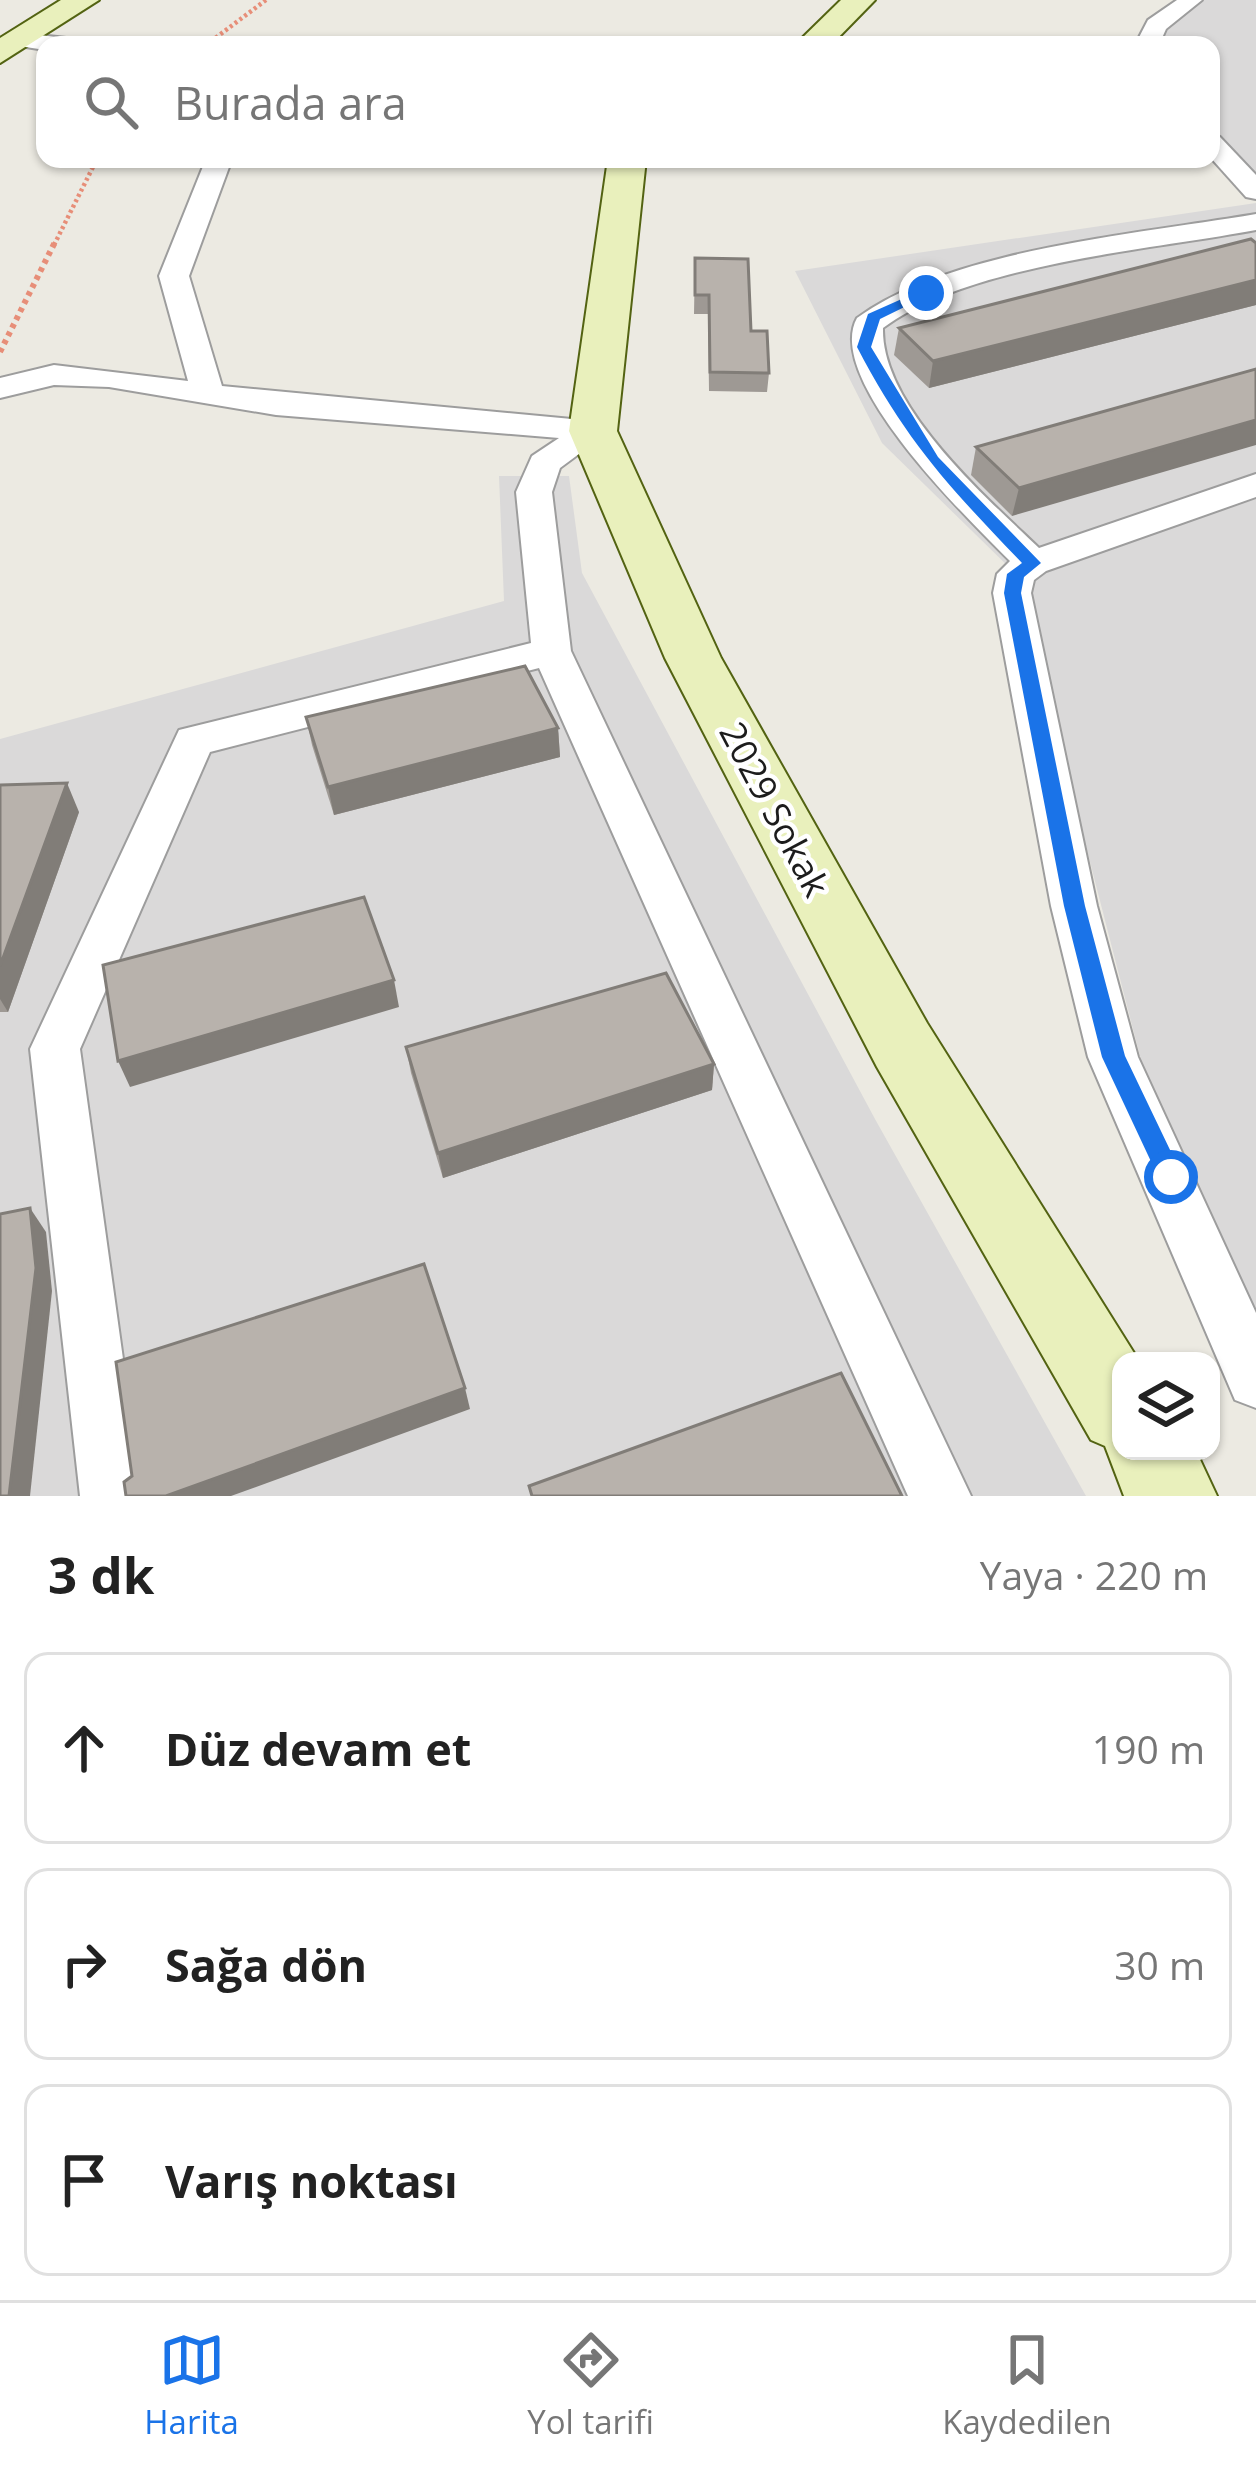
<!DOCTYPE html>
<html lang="tr">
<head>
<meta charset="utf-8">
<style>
  :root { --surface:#fff; --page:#f2f2f2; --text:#222; --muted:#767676; --line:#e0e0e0; --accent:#1a73e8 }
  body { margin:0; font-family:"Open Sans",sans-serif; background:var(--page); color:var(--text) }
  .controls { position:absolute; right:36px; bottom:36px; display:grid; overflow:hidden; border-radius:24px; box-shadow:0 3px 9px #0004 }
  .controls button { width:108px; height:108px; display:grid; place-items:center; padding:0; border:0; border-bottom:3px solid var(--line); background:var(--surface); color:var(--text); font:60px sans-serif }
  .stop { position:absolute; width:36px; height:36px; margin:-27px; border:9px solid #1a73e8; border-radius:50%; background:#fff }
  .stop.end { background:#1a73e8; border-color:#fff; box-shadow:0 3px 12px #0008 }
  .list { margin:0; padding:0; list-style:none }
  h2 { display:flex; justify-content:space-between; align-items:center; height:156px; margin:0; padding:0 48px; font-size:51px }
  h2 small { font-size:39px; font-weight:400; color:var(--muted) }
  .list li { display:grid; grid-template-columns:78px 1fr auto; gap:36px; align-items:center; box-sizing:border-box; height:192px; margin:0 24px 24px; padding:0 24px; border:3px solid var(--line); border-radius:24px }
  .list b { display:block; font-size:45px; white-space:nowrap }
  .list em { font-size:39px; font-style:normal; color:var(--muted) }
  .icon { flex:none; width:66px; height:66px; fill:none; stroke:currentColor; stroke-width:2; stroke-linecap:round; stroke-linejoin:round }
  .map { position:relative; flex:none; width:1256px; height:1496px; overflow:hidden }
  .search { position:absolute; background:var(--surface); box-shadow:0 3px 9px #0004; left:36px; right:36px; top:36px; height:132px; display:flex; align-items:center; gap:30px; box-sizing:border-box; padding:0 42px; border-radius:24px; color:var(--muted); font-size:45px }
  .sheet { height:804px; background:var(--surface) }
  nav { display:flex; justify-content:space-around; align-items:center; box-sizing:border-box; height:168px; border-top:3px solid var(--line); background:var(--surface); font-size:33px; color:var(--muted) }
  nav a { display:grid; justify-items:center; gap:6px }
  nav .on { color:var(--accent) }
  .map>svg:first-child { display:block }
  .residential { fill:#dad9d9 }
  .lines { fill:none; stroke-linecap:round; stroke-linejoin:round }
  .street-casing { stroke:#9d9d9d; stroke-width:4 }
  .secondary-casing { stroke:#536312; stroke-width:4 }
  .path-far1 { stroke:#e78e78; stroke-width:4.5; stroke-dasharray:3 3; stroke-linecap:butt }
  .path { stroke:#e78e78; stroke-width:6; stroke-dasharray:4.5 4.5; stroke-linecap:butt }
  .street { fill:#fff; fill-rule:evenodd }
  .secondary { fill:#e9f0bc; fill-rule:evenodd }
  .wall { fill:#9e9994 }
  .shaded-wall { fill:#817d78 }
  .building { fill:#b8b2ac; stroke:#817d78; stroke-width:3 }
  .route { fill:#1a73e8 }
  .labels { text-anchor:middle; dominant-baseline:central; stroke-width:9; stroke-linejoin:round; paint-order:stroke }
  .street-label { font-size:36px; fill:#1c1c1c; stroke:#fff }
</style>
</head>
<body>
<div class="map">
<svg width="1256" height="1496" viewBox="0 0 1256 1496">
  <rect width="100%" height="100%" fill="#eceae2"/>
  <g class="residential">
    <path d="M 1191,0 L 1256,0 L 1256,188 L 1211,136 L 1211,45 L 1147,45 Z"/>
    <path d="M 1256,203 L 1256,1369 L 1171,1177 L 1016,574 L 882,443 L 795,271 Z"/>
    <path d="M 499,476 L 569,476 L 582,573 L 875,1119 L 1086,1496 L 0,1496 L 0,739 L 504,601 Z"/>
  </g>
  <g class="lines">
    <defs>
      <g id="street">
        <path d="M 1177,0 L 1202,0 L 1166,29 L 1159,45 L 1135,45 L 1148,20 Z"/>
        <path d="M 21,33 L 66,38 L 78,45 L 45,45 L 45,50 L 13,45 L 13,35 Z"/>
        <path d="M 1211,134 L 1220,137 L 1256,175 L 1256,199 L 1246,197 L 1211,158 Z"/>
        <path d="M 206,159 L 232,159 L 189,276 L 222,386 L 593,421 L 610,431 L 560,468 L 552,492 L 571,651 L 971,1496 L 908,1496 L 539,668 L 210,752 L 80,1049 L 142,1496 L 80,1496 L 30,1049 L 179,730 L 531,643 L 516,492 L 532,456 L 559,438 L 276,415 L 109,387 L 54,385 L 0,398 L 0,378 L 54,365 L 188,381 L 159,276 Z"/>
        <path d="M 1256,214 L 1256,230 C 1150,250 968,264 883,328 C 881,406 986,497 1039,548 L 1256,474 L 1256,497 L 1046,571 L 1034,580 L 1031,593 L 1097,906 L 1138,1057 L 1256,1313 L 1256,1408 L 1235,1400 L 1088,1057 L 1051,906 L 993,593 L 997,574 L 1010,561 C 969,520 823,379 857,318 C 951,249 1140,234 1256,214 Z"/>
      </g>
      <g id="secondary">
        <path d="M 61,0 L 99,0 L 0,63 L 0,38 Z"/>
        <path d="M 841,0 L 875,0 L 831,45 L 795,45 Z"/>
        <path d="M 608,159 L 646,159 L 617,431 L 721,658 L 927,1023 L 1139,1361 L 1121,1361 L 1121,1451 L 1196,1451 L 1217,1496 L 1124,1496 L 1105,1446 L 1091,1440 L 877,1067 L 665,658 L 569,431 Z"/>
      </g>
    </defs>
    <use href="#street" class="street-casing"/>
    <use href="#secondary" class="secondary-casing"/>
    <g class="path-far1">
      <path d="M 206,45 L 266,0"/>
      <path d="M 54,245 L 97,159"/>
    </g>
    <path class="path" d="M 0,352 L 55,242"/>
    <use href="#street" class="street"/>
    <use href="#secondary" class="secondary"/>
  </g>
  <g class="wall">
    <path d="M 1256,243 L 1256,305 L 929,388 L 894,355 L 899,328 Z"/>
    <path d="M 695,258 L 751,331 L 769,373 L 767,392 L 709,391 L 708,314 L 694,314 Z"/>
    <path d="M 1148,400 L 1012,516 L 971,475 L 976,447 Z"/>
    <path d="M 306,717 L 558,728 L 560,757 L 334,815 L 312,745 Z"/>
    <path d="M 0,785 L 79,812 L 8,1012 L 0,1012 Z"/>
    <path d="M 406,1047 L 714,1064 L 712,1090 L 443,1178 L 411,1073 Z"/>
  </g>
  <g class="shaded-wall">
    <path d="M 1256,280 L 1256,305 L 929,388 L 933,361 Z"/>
    <path d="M 1256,420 L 1256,445 L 1012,516 L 1019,488 Z"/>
    <path d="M 558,728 L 560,757 L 334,815 L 328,787 Z"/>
    <path d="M 67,783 L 79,812 L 8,1012 L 0,999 L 0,966 Z"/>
    <path d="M 394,980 L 399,1007 L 130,1087 L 118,1061 Z"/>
    <path d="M 714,1064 L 712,1090 L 443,1178 L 438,1153 Z"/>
    <path d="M 30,1208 L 46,1232 L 52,1291 L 30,1496 L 9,1496 Z"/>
    <path d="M 465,1388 L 470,1409 L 231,1496 L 166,1496 Z"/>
  </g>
  <g class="building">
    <path d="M 1251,239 L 1256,243 L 1256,280 L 933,361 L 899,328 Z"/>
    <path d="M 695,258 L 748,259 L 751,331 L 767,331 L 769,373 L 710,372 L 709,295 L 695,295 Z"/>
    <path d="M 1256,369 L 1256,420 L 1019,488 L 976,447 Z"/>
    <path d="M 525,666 L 558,728 L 328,787 L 306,717 Z"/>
    <path d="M 67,783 L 0,966 L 0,785 Z"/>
    <path d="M 364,897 L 394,980 L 118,1061 L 103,965 Z"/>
    <path d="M 666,973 L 714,1064 L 438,1153 L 406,1047 Z"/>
    <path d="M 30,1208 L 36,1268 L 9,1496 L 0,1496 L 0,1214 Z"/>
    <path d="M 424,1264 L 465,1388 L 166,1496 L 126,1496 L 124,1482 L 132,1476 L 116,1362 Z"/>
    <path d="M 841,1373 L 902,1496 L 532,1496 L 529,1486 Z"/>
  </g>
  <path class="route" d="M 922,290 L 933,293 L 880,319 L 871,347 L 938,457 L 1041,563 L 1024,577 L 1021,593 L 1085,906 L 1125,1056 L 1183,1177 L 1171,1188 L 1162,1185 L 1102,1057 L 1064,906 L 1004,593 L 1007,574 L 1022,563 C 949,487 906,441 857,347 L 868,314 Z"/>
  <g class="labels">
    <g class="street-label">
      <text transform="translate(775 809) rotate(62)">2029 Sokak</text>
    </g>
  </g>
</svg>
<div class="controls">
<button><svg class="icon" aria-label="layers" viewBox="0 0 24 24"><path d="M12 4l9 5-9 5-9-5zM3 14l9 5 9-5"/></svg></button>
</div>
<div class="stop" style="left:1171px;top:1177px"></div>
<div class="stop end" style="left:926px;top:293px"></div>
<div class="search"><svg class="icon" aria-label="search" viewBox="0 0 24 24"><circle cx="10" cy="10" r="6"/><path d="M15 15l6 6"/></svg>Burada ara</div>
</div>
<section class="sheet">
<h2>3 dk<small>Yaya · 220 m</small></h2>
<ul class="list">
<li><svg class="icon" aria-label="ahead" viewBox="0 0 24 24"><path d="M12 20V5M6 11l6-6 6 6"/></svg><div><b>Düz devam et</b></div><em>190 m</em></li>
<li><svg class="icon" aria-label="right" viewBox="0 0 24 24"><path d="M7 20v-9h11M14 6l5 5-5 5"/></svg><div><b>Sağa dön</b></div><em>30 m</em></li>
<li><svg class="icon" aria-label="arrive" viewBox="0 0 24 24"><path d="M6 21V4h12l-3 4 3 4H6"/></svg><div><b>Varış noktası</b></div></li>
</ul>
</section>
<nav>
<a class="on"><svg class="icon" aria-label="map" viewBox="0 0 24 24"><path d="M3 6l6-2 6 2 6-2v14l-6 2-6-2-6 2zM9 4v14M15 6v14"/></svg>Harita</a>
<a><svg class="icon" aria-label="directions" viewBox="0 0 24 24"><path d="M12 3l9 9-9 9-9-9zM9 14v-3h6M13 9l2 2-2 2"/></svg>Yol tarifi</a>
<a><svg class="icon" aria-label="saved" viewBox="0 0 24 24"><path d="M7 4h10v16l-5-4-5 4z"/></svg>Kaydedilen</a>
</nav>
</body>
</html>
